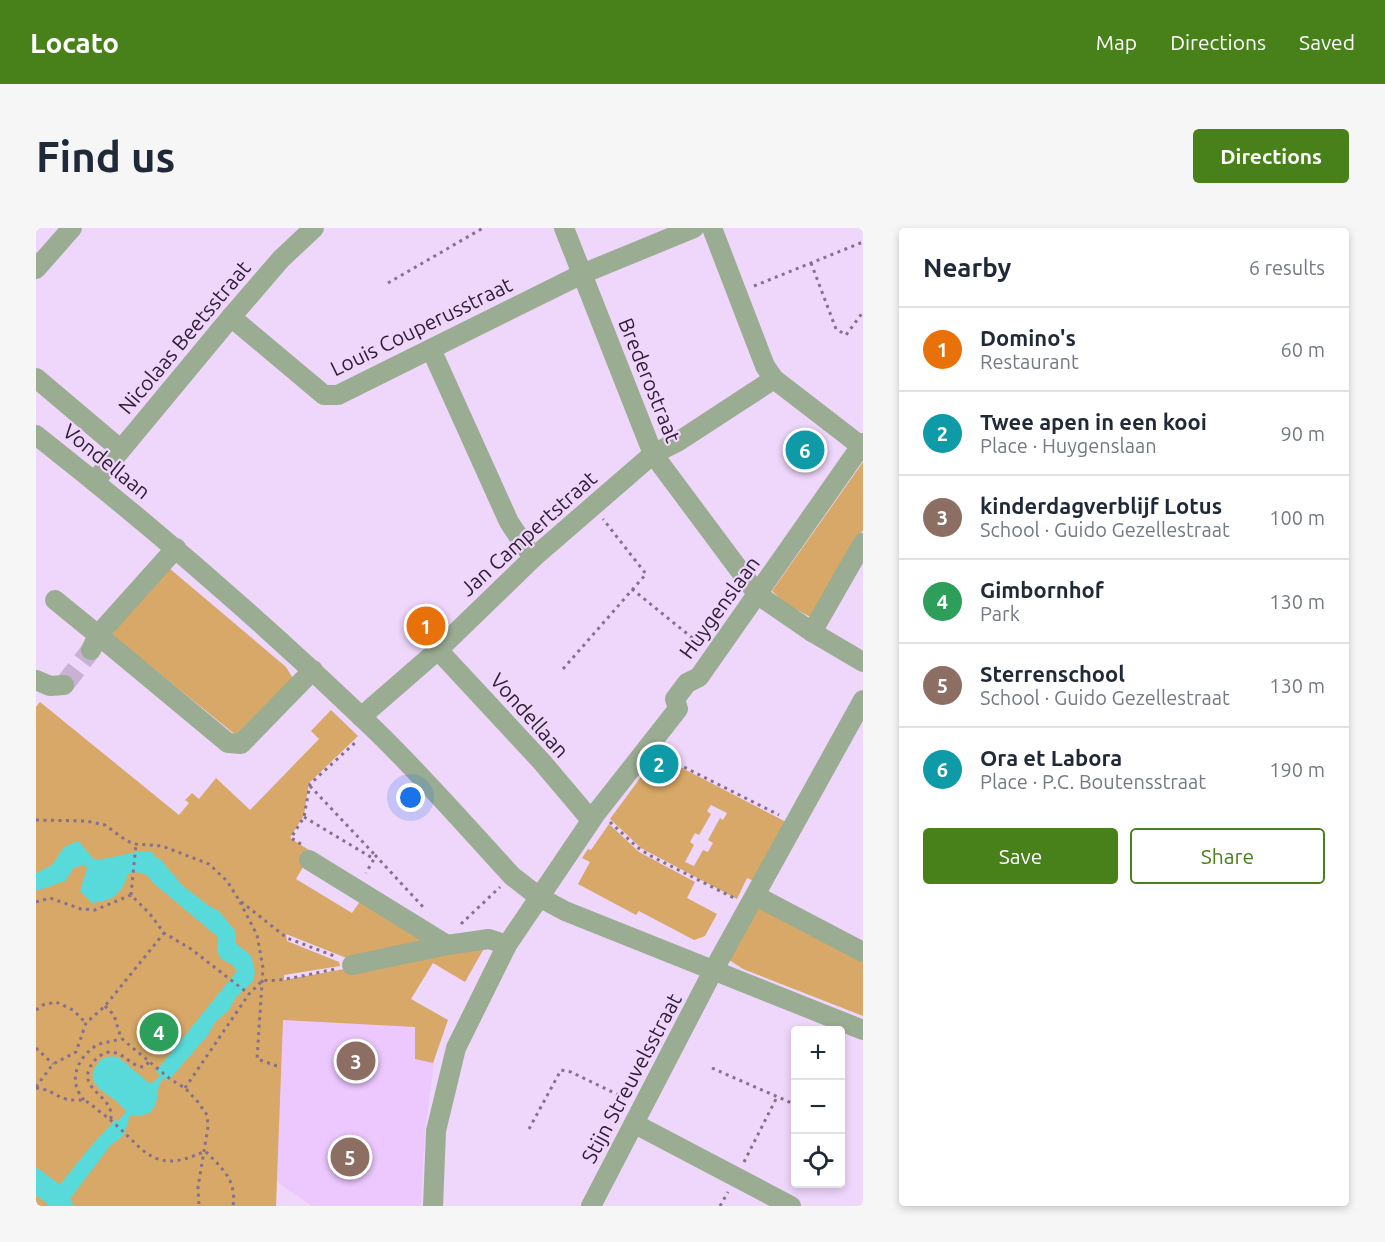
<!DOCTYPE html>
<html lang="en">
<head>
<meta charset="utf-8">
<style>
  :root { --surface:#fff; --page:#f6f6f7; --text:#1f2937; --muted:#747a83; --line:#e0e1e3; --accent:#488019 }
  body { margin:0; font-family:Ubuntu,sans-serif; background:var(--page); color:var(--text) }
  .controls { position:absolute; right:18px; bottom:18px; display:grid; overflow:hidden; border-radius:6px; box-shadow:0 3px 9px #0003 }
  .controls button { width:54px; height:54px; display:grid; place-items:center; padding:0; border:0; border-bottom:2px solid var(--line); background:var(--surface); color:var(--text); font:30px sans-serif }
  .you { position:absolute; left:375px; top:570px; width:21px; height:21px; margin:-15px; border:4px solid #fff; border-radius:50%; background:#1a73e8; box-shadow:0 0 0 9px #1a73e833 }
  .badge { display:grid; place-items:center; width:39px; height:39px; border-radius:50%; background:var(--accent); color:#fff; font-size:20px; font-weight:700 }
  .pin { position:absolute; translate:-50% -50%; border:3px solid #fff; box-shadow:0 2px 6px #0006 }
  .list { margin:0; padding:0; list-style:none }
  h2 { display:flex; justify-content:space-between; align-items:center; height:78px; margin:0; padding:0 24px; font-size:26px }
  h2 small { font-size:20px; font-weight:400; color:var(--muted) }
  .list li { display:grid; grid-template-columns:39px 1fr auto; gap:18px; align-items:center; box-sizing:border-box; height:84px; padding:0 24px; border-top:2px solid var(--line) }
  .list b { display:block; font-size:22px; white-space:nowrap }
  .list p { margin:0; font-size:20px; white-space:nowrap; color:var(--muted) }
  .list em { font-size:20px; font-style:normal; color:var(--muted) }
  .actions { display:flex; gap:12px; padding:18px 24px }
  .actions a { flex:1; padding:14px 0; border:2px solid var(--accent); border-radius:6px; text-align:center; font-size:21px; color:var(--accent) }
  .actions .main { background:var(--accent); color:#fff }
  .icon { flex:none; width:33px; height:33px; fill:none; stroke:currentColor; stroke-width:2; stroke-linecap:round; stroke-linejoin:round }
  .map { position:relative; flex:none; width:827px; height:978px; overflow:hidden; border-radius:6px }
  header { display:flex; align-items:center; gap:36px; box-sizing:border-box; height:84px; padding:0 30px; background:var(--accent); color:#fff }
  header strong { font-size:28px }
  nav { display:flex; gap:33px; margin-inline-start:auto; font-size:21px }
  .intro { display:flex; align-items:center; justify-content:space-between; box-sizing:border-box; height:144px; padding:0 36px }
  h1 { margin:0; font-size:42px }
  .button { padding:15px 27px; border-radius:6px; background:var(--accent); color:#fff; font-size:21px; font-weight:700 }
  main { display:flex; gap:36px; padding:0 36px }
  aside { flex:1; background:var(--surface); border-radius:6px; box-shadow:0 3px 9px #0003 }
  .map>svg:first-child { display:block }
  .built { fill:#edc8ff }
  .green { fill:#d7a867; fill-rule:evenodd }
  .water { fill:#59dada }
  .lines { fill:none; stroke-linecap:round; stroke-linejoin:round }
  .minor-tunnel { stroke:#c8b1d3; stroke-width:20; stroke-dasharray:20 10; stroke-linecap:butt }
  .path { stroke:#85718e; stroke-width:3; stroke-dasharray:3 4.5; stroke-linecap:butt }
  .minor { stroke:#9aac91; stroke-width:20 }
  .labels { text-anchor:middle; dominant-baseline:central; stroke-width:4.5; stroke-linejoin:round; paint-order:stroke }
  .street-label { font-size:21px; fill:#2e1e35; stroke:#efd6fb }
</style>
</head>
<body>
<header>
<strong>Locato</strong>
<nav><a>Map</a><a>Directions</a><a>Saved</a></nav>
</header>
<div class="intro"><h1>Find us</h1><a class="button">Directions</a></div>
<main>
<div class="map">
<svg width="827" height="978" viewBox="0 0 827 978">
  <rect width="100%" height="100%" fill="#efd6fb"/>
  <path class="built" d="M 244,776 L 403,797 L 389,904 L 385,978 L 276,978 L 241,954 L 239,870 Z"/>
  <g class="green">
    <path d="M 827,234 L 827,302 L 776,390 L 749,375 L 736,363 Z"/>
    <path d="M 133,340 L 250,439 L 258,452 L 201,508 L 76,407 L 101,370 Z"/>
    <path d="M 4,474 L 143,587 L 153,575 L 149,572 L 156,565 L 163,571 L 180,550 L 214,582 L 283,511 L 275,503 L 295,482 L 322,508 L 273,555 L 268,587 L 254,610 L 276,624 L 260,651 L 316,685 L 325,672 L 400,716 L 313,731 L 250,706 L 251,713 L 303,734 L 304,738 L 248,747 L 248,752 L 451,715 L 429,754 L 397,735 L 375,771 L 412,792 L 397,835 L 379,831 L 379,799 L 247,792 L 240,978 L 0,978 L 0,479 Z"/>
    <path d="M 621,527 L 750,594 L 718,653 L 711,650 L 701,671 L 605,620 L 574,591 ZM 675,577 L 691,585 L 687,592 L 684,590 L 672,612 L 677,615 L 672,624 L 667,622 L 658,638 L 649,634 L 658,617 L 654,614 L 659,605 L 663,607 L 675,586 L 671,583 Z"/>
    <path d="M 573,596 L 603,624 L 659,654 L 651,670 L 681,686 L 669,708 L 658,712 L 603,683 L 600,687 L 542,656 L 554,634 L 546,630 L 552,621 L 555,622 Z"/>
    <path d="M 725,677 L 827,732 L 827,788 L 707,741 L 690,730 Z"/>
  </g>
  <path class="water" d="M 42,613 L 58,631 L 62,632 L 106,623 L 116,624 L 119,629 L 124,631 L 147,658 L 173,678 L 183,683 L 200,704 L 200,715 L 215,728 L 219,744 L 217,753 L 200,769 L 192,783 L 179,794 L 172,807 L 132,853 L 128,850 C 117,862 127,869 114,885 L 103,888 L 94,887 L 88,907 L 74,918 L 34,971 L 38,978 L 14,978 L 0,967 L 0,939 L 23,956 L 25,955 L 56,917 L 79,892 L 82,893 L 90,884 C 81,866 40,859 64,833 C 68,828 76,828 82,829 L 113,855 L 118,854 L 124,847 L 120,843 L 201,743 L 196,737 L 184,730 L 181,721 L 182,709 L 116,654 C 112,645 101,642 92,646 C 85,667 78,672 56,675 L 44,663 L 51,640 L 47,637 L 38,640 L 29,653 L 0,663 L 0,645 L 16,637 L 28,619 Z"/>
  <g class="lines">
    <path class="minor-tunnel" d="M 28,457 L 55,422"/>
    <g class="path">
      <path d="M 775,35 L 800,101 L 810,107 L 827,84"/>
      <path d="M 352,55 L 447,0"/>
      <path d="M 718,58 L 827,14"/>
      <path d="M 596,361 L 665,417"/>
      <path d="M 527,441 L 610,346 L 567,291"/>
      <path d="M 628,529 L 743,587"/>
      <path d="M 274,558 L 339,627 L 339,629"/>
      <path d="M 268,589 L 338,631 L 330,645"/>
      <path d="M 0,592 L 50,593 L 69,597 L 91,613 L 100,616 L 126,618 L 173,636 L 191,653 L 203,672 L 251,710 L 301,729"/>
      <path d="M 574,594 L 601,619 L 613,627 L 698,670"/>
      <path d="M 265,616 L 255,610 L 268,589 L 274,556 L 322,512"/>
      <path d="M 339,627 L 387,679"/>
      <path d="M 95,667 L 100,616"/>
      <path d="M 0,674 L 14,670 L 45,681 L 59,682 L 95,667 L 114,686 L 128,705 L 155,721 L 213,766"/>
      <path d="M 204,674 L 221,707 L 227,740 L 221,831 L 241,838"/>
      <path d="M 425,696 L 464,659"/>
      <path d="M 69,778 L 78,787 L 85,810 L 134,851 L 149,860 L 162,874 L 171,887 L 172,899 L 162,959 L 163,978"/>
      <path d="M 0,782 L 7,777 L 20,774 L 37,782 L 50,795"/>
      <path d="M 0,820 L 17,836"/>
      <path d="M 676,840 L 760,877"/>
      <path d="M 0,859 L 17,836 L 40,824 L 50,795 L 69,778 L 128,705"/>
      <path d="M 0,860 C 12,860 19,868 30,871 C 36,873 43,871 49,873 C 55,875 62,883 67,886 C 108,917 113,950 169,923 C 186,940 201,952 197,978"/>
      <path d="M 149,860 L 213,766 L 227,752 C 243,755 281,744 300,741"/>
      <path d="M 48,872 C 32,854 40,832 58,819 C 66,813 76,815 85,810"/>
      <path d="M 75,891 C 75,886 75,881 72,877 C 62,862 41,855 58,833 C 62,829 68,824 74,824 C 88,824 95,839 108,839 L 113,834"/>
      <path d="M 493,901 L 525,842 L 535,844 L 591,871"/>
      <path d="M 708,934 L 741,869"/>
      <path d="M 684,978 L 692,964"/>
    </g>
    <g class="minor">
      <path d="M 528,0 L 617,226 L 722,367 L 776,404 L 827,434"/>
      <path d="M 676,0 L 729,138 L 738,151 L 825,218"/>
      <path d="M 0,41 L 36,0"/>
      <path d="M 195,89 L 288,167 L 302,167 L 546,46 L 658,0"/>
      <path d="M 395,121 L 473,294 L 497,330"/>
      <path d="M 0,150 L 84,221"/>
      <path d="M 0,207 C 117,299 229,396 336,499 C 385,546 430,598 476,648 L 503,669 L 529,683 L 827,802"/>
      <path d="M 59,253 L 195,89 L 245,31 L 278,0"/>
      <path d="M 140,320 L 62,407 L 192,515 L 205,516 L 277,442"/>
      <path d="M 19,372 L 62,407 L 55,422"/>
      <path d="M 776,404 L 827,315"/>
      <path d="M 402,422 L 506,534 L 555,592"/>
      <path d="M 0,452 L 14,458 L 28,457"/>
      <path d="M 325,489 L 402,422 L 497,330 L 617,226 L 643,213 L 738,151"/>
      <path d="M 273,632 L 411,717 L 453,711 L 471,717"/>
      <path d="M 720,668 L 827,724"/>
      <path d="M 316,737 L 411,717"/>
      <path d="M 599,896 L 755,978"/>
      <path d="M 397,978 L 400,903 L 420,820 L 471,717 L 561,584 L 642,481 L 639,471 L 651,455 L 663,449 L 827,215"/>
      <path d="M 555,978 L 677,743 L 827,472"/>
    </g>
  </g>
  <g class="labels">
    <g class="street-label">
      <text transform="translate(385 98) rotate(-26)">Louis Couperusstraat</text>
      <text transform="translate(148 109) rotate(-50)">Nicolaas Beetsstraat</text>
      <text transform="translate(614 152) rotate(68)">Brederostraat</text>
      <text transform="translate(71 233) rotate(39)">Vondellaan</text>
      <text transform="translate(492 305) rotate(-42)">Jan Campertstraat</text>
      <text transform="translate(683 379) rotate(-54)">Huygenslaan</text>
      <text transform="translate(494 487) rotate(48)">Vondellaan</text>
      <text transform="translate(595 850) rotate(-62)">Stijn Streuvelsstraat</text>
    </g>
  </g>
</svg>
<div class="controls">
<button>+</button>
<button>−</button>
<button><svg class="icon" aria-label="locate" viewBox="0 0 24 24"><circle cx="12" cy="12" r="6"/><path d="M12 2v4M12 18v4M2 12h4M18 12h4"/></svg></button>
</div>
<div class="you"></div>
<div class="pin badge" style="left:390px;top:398px;background:#e8710a">1</div>
<div class="pin badge" style="left:623px;top:536px;background:#0f9aa8">2</div>
<div class="pin badge" style="left:320px;top:833px;background:#8d6e63">3</div>
<div class="pin badge" style="left:123px;top:804px;background:#2e9e5b">4</div>
<div class="pin badge" style="left:314px;top:929px;background:#8d6e63">5</div>
<div class="pin badge" style="left:769px;top:222px;background:#0f9aa8">6</div>
</div>
<aside>
<h2>Nearby<small>6 results</small></h2>
<ul class="list">
<li><span class="badge" style="background:#e8710a">1</span><div><b>Domino's</b><p>Restaurant</p></div><em>60 m</em></li>
<li><span class="badge" style="background:#0f9aa8">2</span><div><b>Twee apen in een kooi</b><p>Place · Huygenslaan</p></div><em>90 m</em></li>
<li><span class="badge" style="background:#8d6e63">3</span><div><b>kinderdagverblijf Lotus</b><p>School · Guido Gezellestraat</p></div><em>100 m</em></li>
<li><span class="badge" style="background:#2e9e5b">4</span><div><b>Gimbornhof</b><p>Park</p></div><em>130 m</em></li>
<li><span class="badge" style="background:#8d6e63">5</span><div><b>Sterrenschool</b><p>School · Guido Gezellestraat</p></div><em>130 m</em></li>
<li><span class="badge" style="background:#0f9aa8">6</span><div><b>Ora et Labora</b><p>Place · P.C. Boutensstraat</p></div><em>190 m</em></li>
</ul>
<div class="actions"><a class="main">Save</a><a>Share</a></div>
</aside>
</main>
</body>
</html>
